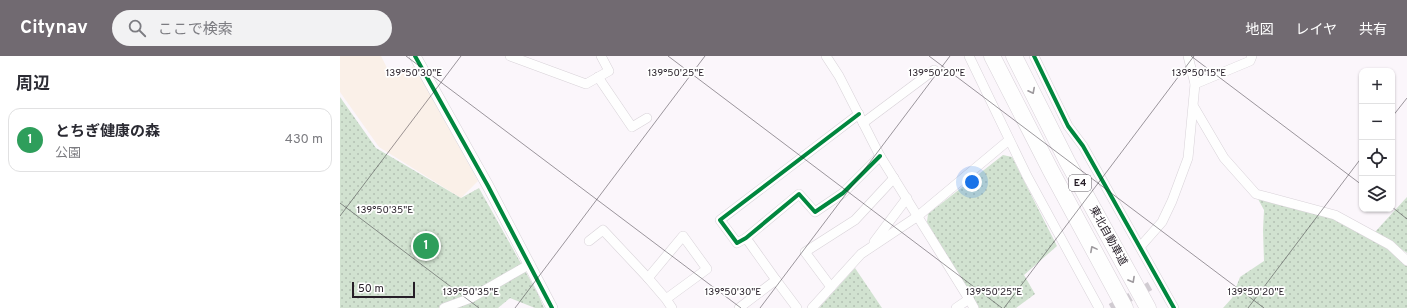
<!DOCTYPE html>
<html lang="ja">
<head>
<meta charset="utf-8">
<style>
  :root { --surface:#fff; --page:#f2f2f3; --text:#2b2b33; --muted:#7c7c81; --line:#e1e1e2; --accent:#716a71 }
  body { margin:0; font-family:Overpass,"Noto Sans JP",sans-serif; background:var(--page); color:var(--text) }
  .controls { position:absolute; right:12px; top:12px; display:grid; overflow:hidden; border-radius:8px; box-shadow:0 1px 3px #0004 }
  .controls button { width:36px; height:36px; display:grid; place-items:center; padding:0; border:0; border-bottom:1px solid var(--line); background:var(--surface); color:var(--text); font:20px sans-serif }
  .scale { position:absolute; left:12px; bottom:10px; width:63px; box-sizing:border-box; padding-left:4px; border:2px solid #261e27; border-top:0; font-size:11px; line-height:14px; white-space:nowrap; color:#261e27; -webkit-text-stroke:3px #fff; paint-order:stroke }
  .you { position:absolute; left:632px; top:126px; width:14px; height:14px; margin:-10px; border:3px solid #fff; border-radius:50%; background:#1a73e8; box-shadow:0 0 0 6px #1a73e833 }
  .badge { display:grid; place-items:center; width:26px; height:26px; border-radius:50%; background:var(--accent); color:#fff; font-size:13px; font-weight:700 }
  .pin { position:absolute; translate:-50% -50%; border:2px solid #fff; box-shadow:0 1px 4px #0006 }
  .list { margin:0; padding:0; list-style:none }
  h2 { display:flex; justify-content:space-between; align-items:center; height:52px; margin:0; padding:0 16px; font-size:17px }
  h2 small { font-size:13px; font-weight:400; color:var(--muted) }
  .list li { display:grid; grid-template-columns:26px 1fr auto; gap:12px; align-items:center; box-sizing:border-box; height:64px; margin:0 8px 8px; padding:0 8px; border:1px solid var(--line); border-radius:12px }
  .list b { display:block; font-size:15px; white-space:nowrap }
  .list p { margin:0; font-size:13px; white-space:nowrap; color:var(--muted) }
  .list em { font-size:13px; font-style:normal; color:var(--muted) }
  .icon { flex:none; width:22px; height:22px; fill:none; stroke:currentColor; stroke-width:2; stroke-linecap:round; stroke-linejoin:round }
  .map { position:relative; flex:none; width:1067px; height:252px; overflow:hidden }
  header { display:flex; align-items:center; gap:24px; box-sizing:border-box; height:56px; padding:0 20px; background:var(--accent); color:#fff }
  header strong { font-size:19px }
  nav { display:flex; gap:22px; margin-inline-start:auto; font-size:14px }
  .search { width:280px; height:36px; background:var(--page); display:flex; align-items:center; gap:10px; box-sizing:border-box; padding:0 14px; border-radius:22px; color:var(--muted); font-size:15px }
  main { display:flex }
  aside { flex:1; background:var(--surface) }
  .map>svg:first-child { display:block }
  .commercial { fill:#faf0e8 }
  .grass { fill:url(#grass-dots) }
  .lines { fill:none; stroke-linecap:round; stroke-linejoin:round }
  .minor-tunnel { stroke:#d0cbd1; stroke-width:9; stroke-dasharray:9 4.5; stroke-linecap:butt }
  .minor-casing { stroke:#d8d2d8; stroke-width:10 }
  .tertiary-casing { stroke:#d8d2d8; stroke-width:12 }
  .motorway-casing { stroke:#d8d2d8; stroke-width:17 }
  .minor { stroke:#fefefe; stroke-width:9 }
  .tertiary { stroke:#fefefe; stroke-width:11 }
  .motorway { stroke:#fefefe; stroke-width:16 }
  .cycleway-casing { stroke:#fff; stroke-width:6 }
  .cycleway { stroke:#00873e; stroke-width:4 }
  .oneway { stroke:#9d999d }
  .ticks { fill:none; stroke:#261e27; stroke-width:1; stroke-opacity:0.45 }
  .labels { text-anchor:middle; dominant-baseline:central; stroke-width:3.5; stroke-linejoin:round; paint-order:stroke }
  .shield { fill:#fff; stroke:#676268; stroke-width:1 }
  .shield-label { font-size:10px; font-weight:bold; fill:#261e27 }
  .street-label { font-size:11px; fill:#261e27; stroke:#fff }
  .ticks-label { font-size:10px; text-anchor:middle; fill:#261e27; stroke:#fff; stroke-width:3.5; stroke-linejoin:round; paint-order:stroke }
</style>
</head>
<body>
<header>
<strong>Citynav</strong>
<div class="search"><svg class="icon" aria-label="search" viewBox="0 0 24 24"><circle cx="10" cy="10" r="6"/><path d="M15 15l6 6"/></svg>ここで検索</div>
<nav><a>地図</a><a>レイヤ</a><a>共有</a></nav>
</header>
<main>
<aside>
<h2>周辺<small></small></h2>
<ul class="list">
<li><span class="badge" style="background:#2e9e5b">1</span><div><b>とちぎ健康の森</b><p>公園</p></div><em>430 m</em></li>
</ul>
</aside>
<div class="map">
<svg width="1067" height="252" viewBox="0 0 1067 252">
  <defs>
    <pattern id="grass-dots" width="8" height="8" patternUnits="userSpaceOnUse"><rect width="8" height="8" fill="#d1e2d0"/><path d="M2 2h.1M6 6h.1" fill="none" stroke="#b3c1b3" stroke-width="1.8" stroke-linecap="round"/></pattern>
  </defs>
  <rect width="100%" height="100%" fill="#fbf6fb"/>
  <path class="commercial" d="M 0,0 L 41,0 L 52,22 L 74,10 L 138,125 L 121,142 L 39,91 L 0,36 Z"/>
  <g class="grass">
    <path d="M 0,41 L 36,92 L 121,142 L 139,132 L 198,238 L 204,252 L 195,252 L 170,242 L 158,252 L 0,252 Z"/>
    <path d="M 663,99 L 672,101 L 717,190 L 684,219 L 695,238 L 676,252 L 638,252 L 587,166 L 588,158 Z"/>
    <path d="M 1067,141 L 1067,197 L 1035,176 Z"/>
    <path d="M 918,143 L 1003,163 L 1037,184 L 1067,210 L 1067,252 L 883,252 L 892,242 L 900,221 L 924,205 L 923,174 L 924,154 Z"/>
    <path d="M 515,212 L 542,252 L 479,252 Z"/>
  </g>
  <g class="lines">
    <path class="minor-tunnel" d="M 771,252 L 810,230"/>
    <defs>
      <g id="minor">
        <path d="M 170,0 L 246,28 L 269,15 L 261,0"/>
        <path d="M 486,0 L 499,20 L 540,100 L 629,243 L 616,252"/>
        <path d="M 629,0 L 687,120 L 759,252"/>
        <path d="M 694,0 L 728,70 L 743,90 L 834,252"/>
        <path d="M 258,21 L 292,71 L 307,62"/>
        <path d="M 855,28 L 910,5 L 912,0"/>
        <path d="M 854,51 L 884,102 L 916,138 L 995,159 L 1050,189 L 1067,205"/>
        <path d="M 519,58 L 380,164 L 397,187 L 406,182 L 459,138 L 475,156 L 503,137 L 540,100"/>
        <path d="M 523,67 L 594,14"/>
        <path d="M 406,182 L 436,224"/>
        <path d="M 249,185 L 263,174 L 308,222"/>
        <path d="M 534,186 L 567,142"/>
        <path d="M 800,191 L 822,166 L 832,145 L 848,102 L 855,28 L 848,0"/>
        <path d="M 491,231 L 465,196 L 515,164 L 554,122"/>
        <path d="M 326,243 L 367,213 L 343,180 L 308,222 L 326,243 L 332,252"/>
        <path d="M 629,243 L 634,252"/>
        <path d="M 104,252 L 131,242 L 190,208"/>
        <path d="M 399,252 L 436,224 L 457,252"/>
        <path d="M 472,252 L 521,198 L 578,160 L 669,84"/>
      </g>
      <path id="tertiary" d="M 75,0 L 148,130 L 212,252"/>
      <g id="motorway">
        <path d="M 652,0 L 711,115 L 785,252"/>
        <path d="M 674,0 L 727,105 L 808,252"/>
      </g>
    </defs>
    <use href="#minor" class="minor-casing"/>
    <use href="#tertiary" class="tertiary-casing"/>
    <use href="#motorway" class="motorway-casing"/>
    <use href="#minor" class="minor"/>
    <use href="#tertiary" class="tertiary"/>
    <use href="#motorway" class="motorway"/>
    <defs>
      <g id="cycleway">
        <path d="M 75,0 L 148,130 L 212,252"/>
        <path d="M 694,0 L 728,70 L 743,90 L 834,252"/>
        <path d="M 519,58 L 380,164 L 397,187 L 406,182 L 459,138 L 475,156 L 503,137 L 540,100"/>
      </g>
    </defs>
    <use href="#cycleway" class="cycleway-casing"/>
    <use href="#cycleway" class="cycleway"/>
  </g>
  <defs><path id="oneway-chevron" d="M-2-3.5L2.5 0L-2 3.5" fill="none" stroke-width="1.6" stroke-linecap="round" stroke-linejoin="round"/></defs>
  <g class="oneway">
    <use href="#oneway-chevron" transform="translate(692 35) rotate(63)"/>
    <use href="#oneway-chevron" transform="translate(753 193) rotate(-118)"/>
    <use href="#oneway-chevron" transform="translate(792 224) rotate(61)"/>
  </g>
  <path class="ticks" d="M 66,0 L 401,252M 328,0 L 662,252M 589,0 L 924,252M 851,0 L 1022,129M 1052,61 L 1067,42M 0,147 L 139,252M 1052,151 L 1067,163M 0,160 L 121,0M 175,252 L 365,0M 420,252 L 610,0M 664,252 L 854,0M 908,252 L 1022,101"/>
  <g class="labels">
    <rect class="shield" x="729" y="119" width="22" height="16" rx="3"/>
    <g class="shield-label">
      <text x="740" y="127">E4</text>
    </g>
    <g class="street-label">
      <text transform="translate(768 180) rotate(61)">東北自動車道</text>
    </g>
  </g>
  <g class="ticks-label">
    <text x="74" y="20">139°50'30"E</text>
    <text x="336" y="20">139°50'25"E</text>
    <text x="597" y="20">139°50'20"E</text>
    <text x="859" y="20">139°50'15"E</text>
    <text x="45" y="157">139°50'35"E</text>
    <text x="131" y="239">139°50'35"E</text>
    <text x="393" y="239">139°50'30"E</text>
    <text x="654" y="239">139°50'25"E</text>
    <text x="916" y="239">139°50'20"E</text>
  </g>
</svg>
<div class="controls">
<button>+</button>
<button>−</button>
<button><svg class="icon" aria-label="locate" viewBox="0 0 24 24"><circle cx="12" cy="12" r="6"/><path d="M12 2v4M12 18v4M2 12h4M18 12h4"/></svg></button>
<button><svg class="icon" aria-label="layers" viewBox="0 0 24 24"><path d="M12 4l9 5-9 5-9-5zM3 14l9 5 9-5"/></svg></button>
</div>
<div class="scale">50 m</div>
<div class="you"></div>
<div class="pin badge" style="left:86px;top:190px;background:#2e9e5b">1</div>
</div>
</main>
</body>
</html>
